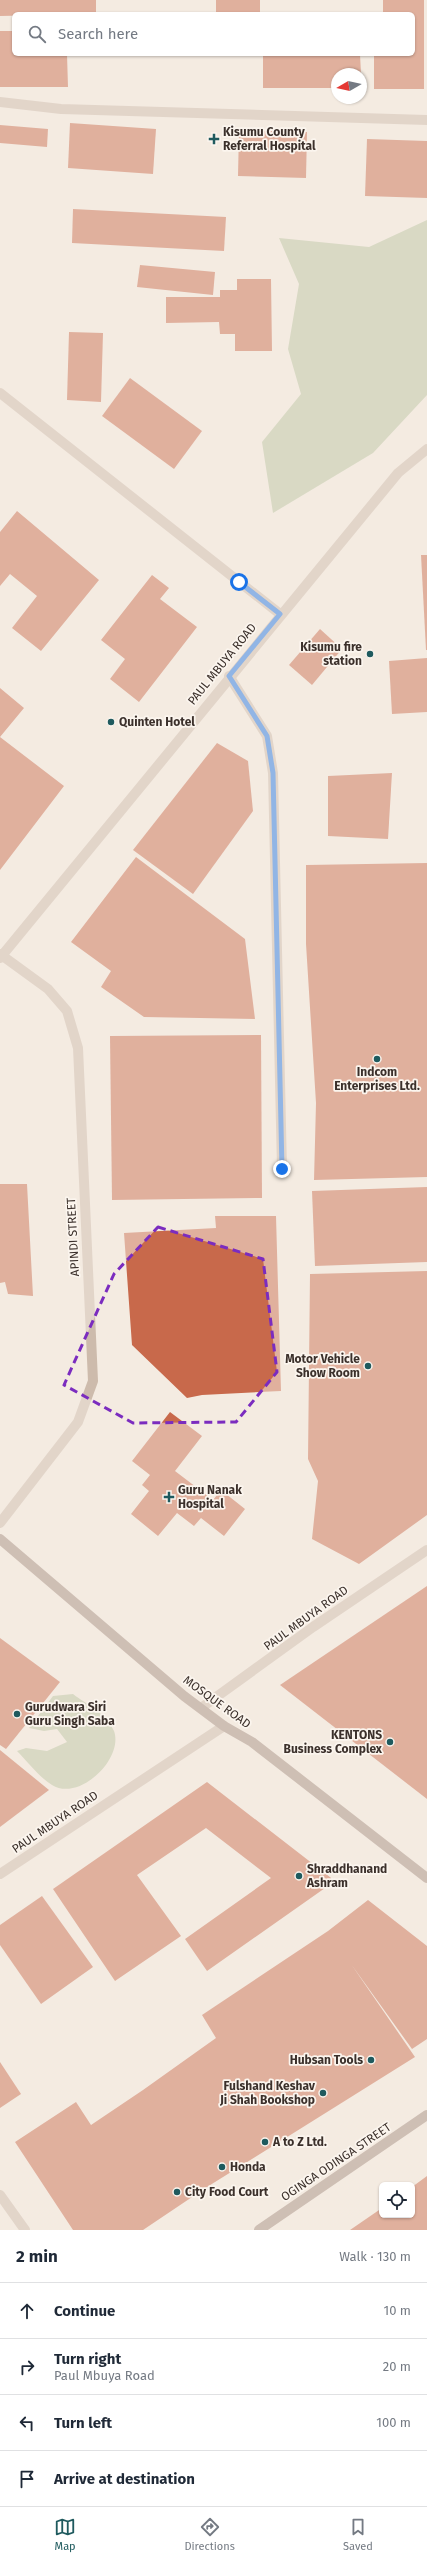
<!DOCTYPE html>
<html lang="en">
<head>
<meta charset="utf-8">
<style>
  :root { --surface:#fff; --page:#f2f2f3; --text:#1f2937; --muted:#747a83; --line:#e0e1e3; --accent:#1f5a5e }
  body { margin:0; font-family:"Fira Sans",sans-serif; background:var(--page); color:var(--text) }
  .controls { position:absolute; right:12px; bottom:12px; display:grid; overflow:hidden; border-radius:6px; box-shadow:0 1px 3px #0004 }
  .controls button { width:36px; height:36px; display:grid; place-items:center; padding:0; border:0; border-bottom:1px solid var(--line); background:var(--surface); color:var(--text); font:20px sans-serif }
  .compass { position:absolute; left:331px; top:68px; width:36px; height:36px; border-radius:50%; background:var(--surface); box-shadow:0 1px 3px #0004; rotate:261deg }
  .stop { position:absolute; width:12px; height:12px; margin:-9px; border:3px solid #1a73e8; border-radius:50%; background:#fff }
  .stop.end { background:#1a73e8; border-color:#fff; box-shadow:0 1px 4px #0008 }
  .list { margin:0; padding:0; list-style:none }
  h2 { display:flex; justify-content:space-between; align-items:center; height:52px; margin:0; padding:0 16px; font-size:17px }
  h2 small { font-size:13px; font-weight:400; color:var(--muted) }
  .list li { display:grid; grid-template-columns:26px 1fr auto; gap:12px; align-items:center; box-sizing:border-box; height:56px; padding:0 16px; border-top:1px solid var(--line) }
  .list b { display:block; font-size:15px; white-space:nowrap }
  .list p { margin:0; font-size:13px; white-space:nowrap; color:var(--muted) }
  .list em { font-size:13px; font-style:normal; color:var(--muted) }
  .icon { flex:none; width:22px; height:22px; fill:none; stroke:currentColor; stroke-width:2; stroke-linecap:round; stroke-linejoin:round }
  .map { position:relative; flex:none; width:427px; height:2230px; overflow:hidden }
  .search { position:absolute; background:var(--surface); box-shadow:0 1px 3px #0004; left:12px; right:12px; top:12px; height:44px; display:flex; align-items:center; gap:10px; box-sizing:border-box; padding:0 14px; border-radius:6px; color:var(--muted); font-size:15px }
  .sheet { height:276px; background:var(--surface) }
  nav { display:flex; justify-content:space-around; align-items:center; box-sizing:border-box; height:56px; border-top:1px solid var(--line); background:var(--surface); font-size:11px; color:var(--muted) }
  nav a { display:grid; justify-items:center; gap:2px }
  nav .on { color:var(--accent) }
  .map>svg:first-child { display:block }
  .green { fill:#b8c4a0 }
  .building { fill:#c8694b }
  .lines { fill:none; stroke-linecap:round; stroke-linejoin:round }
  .lane { stroke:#cdbbac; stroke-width:10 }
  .street { stroke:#cdbbac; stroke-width:10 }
  .secondary { stroke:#a18a7d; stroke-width:10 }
  .route { stroke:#1a73e8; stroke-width:5 }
  .marked { fill:none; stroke:#7b2cbf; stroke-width:3; stroke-dasharray:8 5; stroke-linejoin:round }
  .poi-dot { fill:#1f5a5e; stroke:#fbf5ee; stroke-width:1.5 }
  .labels { text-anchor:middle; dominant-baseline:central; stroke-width:3.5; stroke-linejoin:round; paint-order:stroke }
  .poi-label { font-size:12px; font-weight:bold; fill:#3b302b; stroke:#fbf5ee; text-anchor:start }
  .street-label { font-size:12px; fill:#3b302b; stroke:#fbf5ee }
</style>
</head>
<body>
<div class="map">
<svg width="427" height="2230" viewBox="0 0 427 2230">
  <rect width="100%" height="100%" fill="#f4ebe1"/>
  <g class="green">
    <path d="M 427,220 L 427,395 L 373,453 L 273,513 L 262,442 L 301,394 L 288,349 L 299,284 L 279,238 L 369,247 Z"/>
    <path d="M 73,1694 C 86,1704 107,1714 114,1731 C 124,1759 79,1802 52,1785 C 39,1777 28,1762 17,1751 L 26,1748 L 47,1751 L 67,1742 L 57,1729 L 44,1731 L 29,1728 L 53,1696 Z"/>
  </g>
  <g class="building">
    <path d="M 0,0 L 96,0 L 96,14 L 0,16 Z"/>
    <rect x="216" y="0" width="44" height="14"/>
    <path d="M 383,0 L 424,0 L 424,89 L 374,89 L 374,54 L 413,54 L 413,14 L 383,14 Z"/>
    <path d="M 0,31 L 14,31 L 14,54 L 67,54 L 68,87 L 0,87 Z"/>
    <path d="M 263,54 L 360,54 L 361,74 L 337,74 L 337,88 L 263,88 Z"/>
    <path d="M 70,123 L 156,129 L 153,174 L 68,168 Z"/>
    <path d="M 0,125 L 48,129 L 47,147 L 0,143 Z"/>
    <path d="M 239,130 L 307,132 L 306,178 L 238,176 Z"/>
    <path d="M 367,139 L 427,141 L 427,198 L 365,196 Z"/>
    <path d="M 73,209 L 226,217 L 224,251 L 72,243 Z"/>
    <path d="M 140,265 L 215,272 L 213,295 L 137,287 Z"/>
    <path d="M 237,279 L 271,279 L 272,351 L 235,351 L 235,334 L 220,334 L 219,322 L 166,323 L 166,297 L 220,297 L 220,290 L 237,290 Z"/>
    <path d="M 69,332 L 103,333 L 101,402 L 67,400 Z"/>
    <path d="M 130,378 L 202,431 L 174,469 L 102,416 Z"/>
    <path d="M 17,511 L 99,580 L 41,651 L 12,628 L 37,596 L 10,574 L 0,586 L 0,532 Z"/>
    <path d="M 421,555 L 427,555 L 427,650 L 426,650 Z"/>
    <path d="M 152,575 L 169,588 L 160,599 L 197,627 L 139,702 L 110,679 L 125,659 L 101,640 Z"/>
    <path d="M 320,629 L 342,649 L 312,685 L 289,665 Z"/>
    <path d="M 427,658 L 427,712 L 392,714 L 389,661 Z"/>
    <path d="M 0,688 L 24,708 L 0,737 L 64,786 L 0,870 Z"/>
    <path d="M 217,743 L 248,761 L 253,811 L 193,894 L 133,850 Z"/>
    <path d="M 392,773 L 388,839 L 328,836 L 328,776 Z"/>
    <path d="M 136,857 L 245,939 L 255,1019 L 144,1017 L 101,987 L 111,971 L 71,942 Z"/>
    <path d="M 427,863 L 427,1177 L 314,1180 L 316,1103 L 306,944 L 306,865 Z"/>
    <path d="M 261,1035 L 262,1198 L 112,1200 L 110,1036 Z"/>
    <path d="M 0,1184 L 27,1184 L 33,1296 L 8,1294 L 5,1282 L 0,1283 Z"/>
    <path d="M 427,1187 L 427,1262 L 315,1266 L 312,1191 Z"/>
    <path d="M 215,1216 L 276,1216 L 281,1391 L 202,1395 L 187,1398 L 132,1345 L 124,1233 L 216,1228 Z"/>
    <path d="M 427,1271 L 427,1515 L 359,1564 L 312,1539 L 318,1481 L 308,1459 L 310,1274 Z"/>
    <path d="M 170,1412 L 202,1436 L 175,1471 L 213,1500 L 221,1490 L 245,1509 L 224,1536 L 201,1518 L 194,1526 L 177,1513 L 158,1536 L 131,1514 L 149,1491 L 142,1485 L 150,1475 L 132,1461 Z"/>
    <path d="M 427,1586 L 427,1799 L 280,1685 Z"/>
    <path d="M 0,1638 L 60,1682 L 6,1749 L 0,1745 Z"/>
    <path d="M 0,1750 L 49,1790 L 0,1827 Z"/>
    <path d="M 207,1782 L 335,1881 L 207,1971 L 185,1939 L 271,1878 L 206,1828 L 137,1875 L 181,1936 L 115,1981 L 53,1889 Z"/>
    <path d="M 42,1896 L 93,1967 L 41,2004 L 0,1945 L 0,1925 Z"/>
    <path d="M 368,1900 L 427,1946 L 427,2039 L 412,2049 L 351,1964 L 415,2057 L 207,2187 L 143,2230 L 73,2230 L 15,2142 L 76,2102 L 91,2125 L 143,2090 L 216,2038 L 202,2015 L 328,1931 Z"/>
    <path d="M 0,2062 L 21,2094 L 0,2108 Z"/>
    <path d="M 427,2176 L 427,2230 L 350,2230 L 382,2208 L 382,2215 L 412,2215 L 412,2187 Z"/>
  </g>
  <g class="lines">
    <g class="lane">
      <path d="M 0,102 L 61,109 L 427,120"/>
      <path d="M 229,676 L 267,736 L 273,773 L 282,1169"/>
    </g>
    <g class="street">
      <path d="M 0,393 L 280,614"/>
      <path d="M 0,954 L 48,989 L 67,1011 L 78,1048 L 93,1381 L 78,1422 L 0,1523"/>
      <path d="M 0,958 L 398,473 L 427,449"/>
      <path d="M 201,1708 L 313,1627 L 427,1550"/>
      <path d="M 0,1874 L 224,1726"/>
      <path d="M 0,2195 L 25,2230"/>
    </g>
    <g class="secondary">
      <path d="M 0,1539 L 184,1696 L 224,1726 L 252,1742 L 427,1878"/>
      <path d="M 259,2230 L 427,2115"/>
    </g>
  </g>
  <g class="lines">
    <path class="route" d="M 239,582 L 280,614 L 229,676 L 267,736 L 273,773 L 282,1169"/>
  </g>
  <path d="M0 0H427V2230H0ZM 158,1227 L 263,1259 L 277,1372 L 236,1422 L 133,1423 L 64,1385 L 114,1274 Z" fill="#f4ebe1" fill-opacity=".55" fill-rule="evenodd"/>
  <path class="marked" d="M 158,1227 L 263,1259 L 277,1372 L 236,1422 L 133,1423 L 64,1385 L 114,1274 Z"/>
  <g class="poi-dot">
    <path d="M212 133h4v4h4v4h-4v4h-4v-4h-4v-4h4z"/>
    <circle cx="370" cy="654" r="4"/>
    <circle cx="111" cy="722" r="4"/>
    <circle cx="377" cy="1059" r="4"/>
    <circle cx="368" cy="1366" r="4"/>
    <path d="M167 1491h4v4h4v4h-4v4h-4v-4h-4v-4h4z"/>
    <circle cx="17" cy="1714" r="4"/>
    <circle cx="390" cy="1742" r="4"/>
    <circle cx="299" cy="1876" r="4"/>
    <circle cx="371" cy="2060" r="4"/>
    <circle cx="323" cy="2093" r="4"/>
    <circle cx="265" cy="2142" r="4"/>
    <circle cx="222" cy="2167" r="4"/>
    <circle cx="177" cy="2192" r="4"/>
  </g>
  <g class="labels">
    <g class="poi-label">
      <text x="223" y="132">Kisumu County<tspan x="223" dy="14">Referral Hospital</tspan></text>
      <text x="362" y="647" text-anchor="end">Kisumu fire<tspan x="362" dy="14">station</tspan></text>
      <text x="119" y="722">Quinten Hotel</text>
      <text x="377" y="1072" text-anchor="middle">Indcom<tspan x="377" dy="14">Enterprises Ltd.</tspan></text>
      <text x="360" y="1359" text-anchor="end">Motor Vehicle<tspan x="360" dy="14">Show Room</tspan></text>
      <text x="178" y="1490">Guru Nanak<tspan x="178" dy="14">Hospital</tspan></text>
      <text x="25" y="1707">Gurudwara Siri<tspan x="25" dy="14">Guru Singh Saba</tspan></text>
      <text x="382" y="1735" text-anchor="end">KENTONS<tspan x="382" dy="14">Business Complex</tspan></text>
      <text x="307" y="1869">Shraddhanand<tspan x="307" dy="14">Ashram</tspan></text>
      <text x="363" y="2060" text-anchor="end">Hubsan Tools</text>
      <text x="315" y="2086" text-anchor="end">Fulshand Keshav<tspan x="315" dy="14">Ji Shah Bookshop</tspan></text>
      <text x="273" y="2142">A to Z Ltd.</text>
      <text x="230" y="2167">Honda</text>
      <text x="185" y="2192">City Food Court</text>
    </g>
    <g class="street-label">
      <text transform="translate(222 664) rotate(-51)">PAUL MBUYA ROAD</text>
      <text transform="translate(73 1237) rotate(-93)">APINDI STREET</text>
      <text transform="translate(306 1618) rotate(-36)">PAUL MBUYA ROAD</text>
      <text transform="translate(217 1702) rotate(36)">MOSQUE ROAD</text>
      <text transform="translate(55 1822) rotate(-34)">PAUL MBUYA ROAD</text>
      <text transform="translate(336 2162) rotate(-34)">OGINGA ODINGA STREET</text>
    </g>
  </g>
</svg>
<div class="controls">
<button><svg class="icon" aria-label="locate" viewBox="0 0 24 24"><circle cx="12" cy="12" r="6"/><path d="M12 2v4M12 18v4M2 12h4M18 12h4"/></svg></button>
</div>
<svg class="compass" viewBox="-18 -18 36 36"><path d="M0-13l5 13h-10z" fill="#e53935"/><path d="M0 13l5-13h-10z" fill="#747a83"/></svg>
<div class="stop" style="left:239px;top:582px"></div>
<div class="stop end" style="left:282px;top:1169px"></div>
<div class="search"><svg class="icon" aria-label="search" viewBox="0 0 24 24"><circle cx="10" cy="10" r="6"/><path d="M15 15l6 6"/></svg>Search here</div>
</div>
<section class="sheet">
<h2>2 min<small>Walk · 130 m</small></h2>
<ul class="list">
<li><svg class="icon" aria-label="ahead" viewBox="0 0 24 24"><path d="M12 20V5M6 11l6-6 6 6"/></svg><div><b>Continue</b></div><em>10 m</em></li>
<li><svg class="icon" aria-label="right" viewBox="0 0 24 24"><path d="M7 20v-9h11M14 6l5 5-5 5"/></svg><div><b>Turn right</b><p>Paul Mbuya Road</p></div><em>20 m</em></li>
<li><svg class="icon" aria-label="left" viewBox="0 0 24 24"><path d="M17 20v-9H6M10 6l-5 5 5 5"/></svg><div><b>Turn left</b></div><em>100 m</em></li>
<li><svg class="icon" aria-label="arrive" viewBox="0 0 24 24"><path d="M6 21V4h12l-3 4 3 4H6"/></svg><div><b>Arrive at destination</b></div></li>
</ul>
</section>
<nav>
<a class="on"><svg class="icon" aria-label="map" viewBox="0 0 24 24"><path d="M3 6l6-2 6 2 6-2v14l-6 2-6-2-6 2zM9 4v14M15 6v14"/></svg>Map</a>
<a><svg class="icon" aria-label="directions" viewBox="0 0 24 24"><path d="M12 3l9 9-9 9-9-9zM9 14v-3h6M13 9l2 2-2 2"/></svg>Directions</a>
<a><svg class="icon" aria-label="saved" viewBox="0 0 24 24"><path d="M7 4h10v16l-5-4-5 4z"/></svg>Saved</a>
</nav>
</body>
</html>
